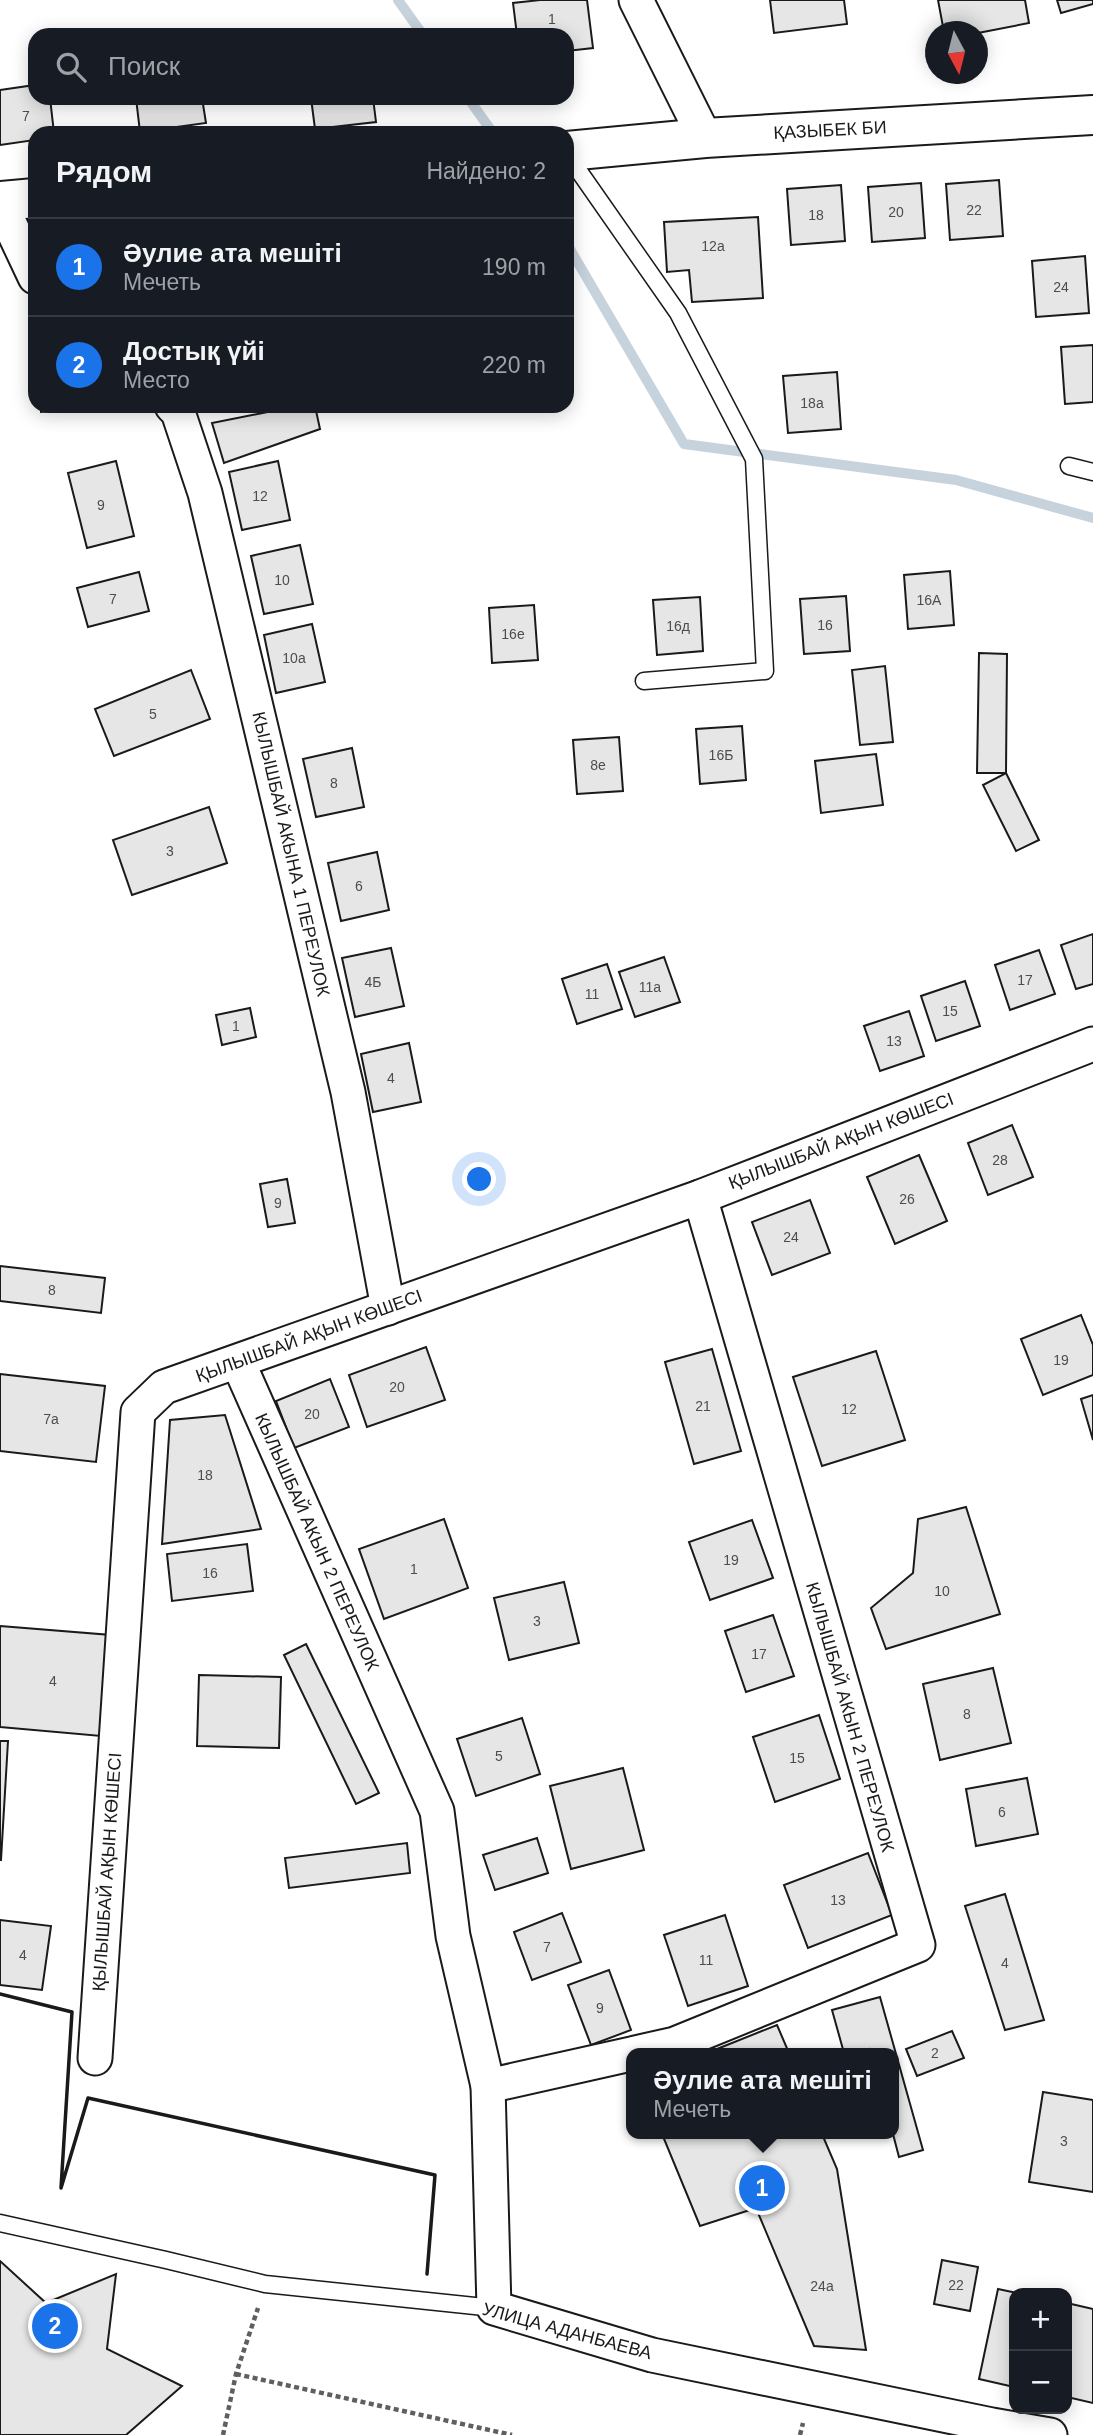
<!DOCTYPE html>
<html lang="ru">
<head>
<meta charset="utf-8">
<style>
  :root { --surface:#171b24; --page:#242831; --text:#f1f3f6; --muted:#9ea1a6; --line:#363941; --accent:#1a73e8 }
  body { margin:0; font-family:Helvetica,sans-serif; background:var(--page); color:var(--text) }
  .controls { position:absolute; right:21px; bottom:21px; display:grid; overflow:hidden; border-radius:14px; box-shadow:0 4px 18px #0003 }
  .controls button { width:63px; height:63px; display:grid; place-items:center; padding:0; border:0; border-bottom:2px solid var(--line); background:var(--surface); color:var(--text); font:35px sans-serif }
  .compass { position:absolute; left:925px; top:21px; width:63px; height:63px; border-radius:50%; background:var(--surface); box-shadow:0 4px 18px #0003; rotate:173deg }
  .you { position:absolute; left:480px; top:1180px; width:24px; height:24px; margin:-18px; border:5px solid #fff; border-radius:50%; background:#1a73e8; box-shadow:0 0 0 10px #1a73e833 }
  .badge { display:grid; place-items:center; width:46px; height:46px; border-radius:50%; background:var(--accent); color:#fff; font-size:23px; font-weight:700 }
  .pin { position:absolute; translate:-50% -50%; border:4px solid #fff; box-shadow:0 2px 7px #0006 }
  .popup { position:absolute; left:626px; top:2048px; width:273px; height:91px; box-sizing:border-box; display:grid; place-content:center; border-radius:14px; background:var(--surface); filter:drop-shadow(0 2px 5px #0005); font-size:23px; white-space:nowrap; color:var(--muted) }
  .popup b { font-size:26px; color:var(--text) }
  .popup::after { content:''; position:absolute; left:50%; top:100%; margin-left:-14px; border:14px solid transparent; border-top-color:var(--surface) }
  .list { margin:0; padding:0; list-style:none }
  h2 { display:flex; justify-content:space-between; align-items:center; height:91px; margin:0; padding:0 28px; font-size:30px }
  h2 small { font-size:23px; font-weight:400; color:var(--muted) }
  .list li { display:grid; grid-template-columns:46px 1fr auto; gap:21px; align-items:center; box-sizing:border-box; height:98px; padding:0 28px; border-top:2px solid var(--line) }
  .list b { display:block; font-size:26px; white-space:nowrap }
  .list p { margin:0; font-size:23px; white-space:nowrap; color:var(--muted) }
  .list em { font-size:23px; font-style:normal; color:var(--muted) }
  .icon { flex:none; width:38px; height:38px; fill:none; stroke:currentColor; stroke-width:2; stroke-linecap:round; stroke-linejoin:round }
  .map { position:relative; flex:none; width:1093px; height:2435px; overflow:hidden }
  .search { position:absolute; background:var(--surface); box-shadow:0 4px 18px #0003; left:28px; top:28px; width:546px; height:77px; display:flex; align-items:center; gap:18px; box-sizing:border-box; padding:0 24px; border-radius:21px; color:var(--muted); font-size:26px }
  .panel { position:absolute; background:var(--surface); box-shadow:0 4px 18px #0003; left:28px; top:126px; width:546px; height:287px; border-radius:21px }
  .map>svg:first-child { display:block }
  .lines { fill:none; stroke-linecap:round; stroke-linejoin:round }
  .stream { stroke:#c6d2dc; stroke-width:10 }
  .building { fill:#e6e6e6; stroke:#1a1a1a; stroke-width:2 }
  .lane-casing { stroke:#1a1a1a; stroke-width:19 }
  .street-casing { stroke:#1a1a1a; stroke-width:37 }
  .secondary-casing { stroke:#1a1a1a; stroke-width:42 }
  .path { stroke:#5f5f5f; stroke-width:4.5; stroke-dasharray:5 3.5; stroke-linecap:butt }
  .lane { stroke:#fff; stroke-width:16 }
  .street { stroke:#fff; stroke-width:33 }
  .secondary { stroke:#fff; stroke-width:38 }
  .wall { stroke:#1a1a1a; stroke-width:3.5 }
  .labels { text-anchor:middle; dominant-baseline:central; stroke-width:5; stroke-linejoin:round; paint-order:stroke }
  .number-label { font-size:14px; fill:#4d4d4d }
  .street-label { font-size:18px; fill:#1a1a1a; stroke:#fff }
</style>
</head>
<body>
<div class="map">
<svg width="1093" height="2435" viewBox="0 0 1093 2435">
  <rect width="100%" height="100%" fill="#fff"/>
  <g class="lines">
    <g class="stream">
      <path d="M 398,0 L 423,35"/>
      <path d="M 468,98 L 493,133"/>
      <path d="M 567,244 L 684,444 L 956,480 L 1093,518"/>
    </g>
  </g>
  <g class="building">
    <path d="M 540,0 L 587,0 L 593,48 L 567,51 L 567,35 L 517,35 L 513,3 Z"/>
    <path d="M 770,0 L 844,0 L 847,24 L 774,33 Z"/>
    <path d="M 938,0 L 1025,0 L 1029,23 L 978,33 L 944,32 Z"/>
    <path d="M 1057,0 L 1093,0 L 1093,4 L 1061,13 Z"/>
    <path d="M 35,85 L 35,98 L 50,98 L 54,133 L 35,133 L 35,140 L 0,145 L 0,90 Z"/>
    <path d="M 136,98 L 202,98 L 206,123 L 140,132 Z"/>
    <path d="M 311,98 L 373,98 L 376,122 L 315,129 Z"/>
    <path d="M 999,180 L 1003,236 L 950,240 L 946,184 Z"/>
    <path d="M 921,183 L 925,238 L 872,242 L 868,187 Z"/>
    <path d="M 841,185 L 845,241 L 791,245 L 787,189 Z"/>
    <path d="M 758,217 L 763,298 L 692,302 L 689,270 L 667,272 L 664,222 Z"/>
    <path d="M 1085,256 L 1089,313 L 1036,317 L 1032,261 Z"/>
    <path d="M 1093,345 L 1093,402 L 1065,404 L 1061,347 Z"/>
    <path d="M 837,372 L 841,429 L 788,433 L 783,376 Z"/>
    <path d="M 41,406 L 67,406 L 67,410 L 41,412 Z"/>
    <path d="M 283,406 L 315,406 L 320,429 L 224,463 L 212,423 L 283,409 Z"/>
    <path d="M 116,461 L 134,536 L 87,548 L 68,473 Z"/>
    <path d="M 278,461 L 290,520 L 242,530 L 229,472 Z"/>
    <path d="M 300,545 L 313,604 L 264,614 L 251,556 Z"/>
    <path d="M 950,571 L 954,625 L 908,629 L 904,575 Z"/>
    <path d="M 139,572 L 149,611 L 88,627 L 77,588 Z"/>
    <path d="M 846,596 L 850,651 L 804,654 L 800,599 Z"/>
    <path d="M 700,597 L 703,651 L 657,655 L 653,600 Z"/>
    <path d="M 534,605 L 538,660 L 492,663 L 489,608 Z"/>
    <path d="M 312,624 L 325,682 L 276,693 L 264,635 Z"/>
    <path d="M 979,653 L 1007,654 L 1006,773 L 977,773 Z"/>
    <path d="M 885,666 L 893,742 L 860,745 L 852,670 Z"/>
    <path d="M 191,670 L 210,719 L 114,756 L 95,709 Z"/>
    <path d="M 742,726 L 746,780 L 700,784 L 696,729 Z"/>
    <path d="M 619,737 L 623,791 L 577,794 L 573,740 Z"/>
    <path d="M 352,748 L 364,807 L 316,817 L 303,759 Z"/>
    <path d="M 876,754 L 883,805 L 821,813 L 815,761 Z"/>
    <path d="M 1006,773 L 1039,840 L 1016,851 L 983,785 Z"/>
    <path d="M 209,807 L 227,863 L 132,895 L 113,840 Z"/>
    <path d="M 377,852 L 389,910 L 341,921 L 328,863 Z"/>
    <path d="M 1093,934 L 1093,984 L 1076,989 L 1061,945 Z"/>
    <path d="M 391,948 L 404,1006 L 355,1017 L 342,958 Z"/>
    <path d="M 1039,950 L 1055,994 L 1010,1010 L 995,965 Z"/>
    <path d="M 664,957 L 680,1002 L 635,1017 L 619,972 Z"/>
    <path d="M 607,964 L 622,1009 L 577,1024 L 562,979 Z"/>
    <path d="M 965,981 L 980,1026 L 936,1041 L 921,996 Z"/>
    <path d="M 250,1008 L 256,1037 L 222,1045 L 216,1015 Z"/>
    <path d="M 909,1011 L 924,1056 L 880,1071 L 864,1026 Z"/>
    <path d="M 409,1043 L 421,1102 L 373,1112 L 361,1054 Z"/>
    <path d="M 1012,1125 L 1033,1177 L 988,1195 L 968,1143 Z"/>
    <path d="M 919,1155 L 947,1221 L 895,1244 L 867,1177 Z"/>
    <path d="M 287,1179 L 295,1223 L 268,1227 L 260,1184 Z"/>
    <path d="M 810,1200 L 830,1253 L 772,1275 L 752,1222 Z"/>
    <path d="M 0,1266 L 105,1278 L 101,1313 L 0,1301 Z"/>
    <path d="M 1081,1315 L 1093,1345 L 1093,1375 L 1043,1395 L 1021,1339 Z"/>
    <path d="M 426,1347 L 445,1400 L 367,1427 L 349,1375 Z"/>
    <path d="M 712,1349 L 741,1451 L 694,1464 L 665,1362 Z"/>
    <path d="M 876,1351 L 905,1440 L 822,1466 L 793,1377 Z"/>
    <path d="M 0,1374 L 105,1386 L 96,1462 L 0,1451 Z"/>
    <path d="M 330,1379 L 349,1427 L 294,1448 L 276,1401 Z"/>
    <path d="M 1093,1395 L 1093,1440 L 1081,1399 Z"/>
    <path d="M 225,1415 L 261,1529 L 162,1544 L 170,1420 Z"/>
    <path d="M 966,1507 L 1000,1614 L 886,1649 L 871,1608 L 913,1573 L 918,1519 Z"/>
    <path d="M 444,1519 L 468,1588 L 384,1619 L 359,1549 Z"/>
    <path d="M 752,1520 L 773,1578 L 710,1600 L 689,1542 Z"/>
    <path d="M 247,1544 L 253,1591 L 172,1601 L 167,1554 Z"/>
    <path d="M 564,1582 L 579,1643 L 509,1660 L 494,1598 Z"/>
    <path d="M 773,1615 L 794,1676 L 746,1692 L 725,1631 Z"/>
    <path d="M 0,1626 L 111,1635 L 101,1736 L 0,1727 Z"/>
    <path d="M 306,1644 L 379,1793 L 356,1804 L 284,1655 Z"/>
    <path d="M 993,1668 L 1011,1743 L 940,1760 L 923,1684 Z"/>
    <path d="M 199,1675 L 281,1677 L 279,1748 L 197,1746 Z"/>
    <path d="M 819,1715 L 840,1779 L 775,1802 L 753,1737 Z"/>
    <path d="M 522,1718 L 540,1774 L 476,1796 L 457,1739 Z"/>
    <path d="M 0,1741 L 8,1741 L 1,1860 L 0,1860 Z"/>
    <path d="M 623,1768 L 644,1850 L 571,1869 L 550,1786 Z"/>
    <path d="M 1027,1778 L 1038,1834 L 976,1846 L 966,1789 Z"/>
    <path d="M 537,1838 L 548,1873 L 495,1890 L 483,1855 Z"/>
    <path d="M 407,1843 L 410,1873 L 289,1888 L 285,1858 Z"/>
    <path d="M 868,1853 L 892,1915 L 808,1948 L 784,1885 Z"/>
    <path d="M 1005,1894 L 1044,2020 L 1005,2030 L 965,1906 Z"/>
    <path d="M 562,1913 L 581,1962 L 532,1980 L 514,1932 Z"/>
    <path d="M 725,1915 L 748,1986 L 688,2006 L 664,1935 Z"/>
    <path d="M 0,1920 L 51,1926 L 42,1990 L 0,1985 Z"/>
    <path d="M 609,1970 L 631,2030 L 591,2045 L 568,1985 Z"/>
    <path d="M 880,1997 L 923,2150 L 899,2157 L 893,2134 L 893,2053 L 870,2053 L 869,2049 L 854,2053 L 844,2053 L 832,2010 Z"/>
    <path d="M 777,2025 L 789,2053 L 707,2053 Z"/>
    <path d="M 952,2031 L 964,2058 L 917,2076 L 906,2049 Z"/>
    <path d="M 1043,2092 L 1093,2100 L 1093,2192 L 1029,2182 Z"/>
    <path d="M 662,2134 L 822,2134 L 837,2169 L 866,2350 L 814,2346 L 756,2208 L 700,2226 Z"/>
    <path d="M 942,2260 L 978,2267 L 970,2311 L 934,2304 Z"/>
    <path d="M 0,2261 L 46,2303 L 116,2274 L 107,2349 L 182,2386 L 126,2435 L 0,2435 Z"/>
    <path d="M 998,2289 L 1017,2293 L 1014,2293 L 1014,2387 L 979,2379 Z"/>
    <path d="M 1067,2303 L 1093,2309 L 1093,2403 L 1067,2397 Z"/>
  </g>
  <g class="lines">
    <defs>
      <g id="lane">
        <path d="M 567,154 L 678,313 L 754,459 L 765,671 L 644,681"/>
        <path d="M 1069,466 L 1093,472"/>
        <path d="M 0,2223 L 166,2260 L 265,2284 L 494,2308"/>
      </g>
      <g id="street">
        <path d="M 636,0 L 705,138"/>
        <path d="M 0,203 L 35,277"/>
        <path d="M 172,406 L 178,412 L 205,493 L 348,1092 L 388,1308"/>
        <path d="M 238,1362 L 437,1811 L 453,1936 L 488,2086 L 494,2308 L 652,2355 L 992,2425 L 1050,2435"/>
        <path d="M 635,2053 L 675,2044 L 918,1945 L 700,1197"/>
        <path d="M 95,2058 L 138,1412 L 164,1387 L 700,1197 L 1093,1044"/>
        <path d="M 488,2086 L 631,2054"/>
      </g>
      <g id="secondary">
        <path d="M 567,151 L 705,138 L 1093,115"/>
        <path d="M 0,201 L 35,198"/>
      </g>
    </defs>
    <use href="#lane" class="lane-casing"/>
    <use href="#street" class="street-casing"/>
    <use href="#secondary" class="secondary-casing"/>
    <g class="path">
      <path d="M 236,2374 L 512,2435"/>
      <path d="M 223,2435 L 236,2374 L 258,2308"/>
      <path d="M 800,2435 L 803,2423"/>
    </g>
    <use href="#lane" class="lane"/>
    <use href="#street" class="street"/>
    <use href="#secondary" class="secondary"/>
    <path class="wall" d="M 0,1994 L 72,2012 L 61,2188 L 88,2098 L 435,2175 L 427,2274"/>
  </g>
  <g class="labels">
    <g class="number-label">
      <text x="552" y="19">1</text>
      <text x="26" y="116">7</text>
      <text x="974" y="210">22</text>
      <text x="896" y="212">20</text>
      <text x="816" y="215">18</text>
      <text x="713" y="246">12а</text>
      <text x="1061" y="287">24</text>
      <text x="812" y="403">18а</text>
      <text x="260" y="496">12</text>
      <text x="101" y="505">9</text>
      <text x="282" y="580">10</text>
      <text x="113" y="599">7</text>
      <text x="929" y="600">16А</text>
      <text x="825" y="625">16</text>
      <text x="678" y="626">16д</text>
      <text x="513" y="634">16е</text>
      <text x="294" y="658">10а</text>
      <text x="153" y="714">5</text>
      <text x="721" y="755">16Б</text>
      <text x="598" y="765">8е</text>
      <text x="334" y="783">8</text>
      <text x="170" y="851">3</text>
      <text x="359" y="886">6</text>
      <text x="1025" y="980">17</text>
      <text x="373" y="982">4Б</text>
      <text x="650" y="987">11а</text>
      <text x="592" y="994">11</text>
      <text x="950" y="1011">15</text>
      <text x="236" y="1026">1</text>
      <text x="894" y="1041">13</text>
      <text x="391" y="1078">4</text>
      <text x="1000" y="1160">28</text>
      <text x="907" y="1199">26</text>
      <text x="278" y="1203">9</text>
      <text x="791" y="1237">24</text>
      <text x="52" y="1290">8</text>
      <text x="1061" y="1360">19</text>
      <text x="397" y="1387">20</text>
      <text x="703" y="1406">21</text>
      <text x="849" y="1409">12</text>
      <text x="312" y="1414">20</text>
      <text x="51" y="1419">7а</text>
      <text x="205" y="1475">18</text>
      <text x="731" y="1560">19</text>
      <text x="414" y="1569">1</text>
      <text x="210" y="1573">16</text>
      <text x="942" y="1591">10</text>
      <text x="537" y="1621">3</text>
      <text x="759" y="1654">17</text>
      <text x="53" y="1681">4</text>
      <text x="967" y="1714">8</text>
      <text x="499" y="1756">5</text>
      <text x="797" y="1758">15</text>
      <text x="1002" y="1812">6</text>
      <text x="838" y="1900">13</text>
      <text x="547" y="1947">7</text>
      <text x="23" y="1955">4</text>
      <text x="706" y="1960">11</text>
      <text x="1005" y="1963">4</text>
      <text x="600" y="2008">9</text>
      <text x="935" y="2053">2</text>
      <text x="1064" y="2141">3</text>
      <text x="956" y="2285">22</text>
      <text x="822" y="2286">24а</text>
    </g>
    <g class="street-label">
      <text transform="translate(830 130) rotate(-3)">ҚАЗЫБЕК БИ</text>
      <text transform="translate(291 854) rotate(77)">КЫЛЫШБАЙ АКЫНА 1 ПЕРЕУЛОК</text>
      <text transform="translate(841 1141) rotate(-21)">ҚЫЛЫШБАЙ АҚЫН КӨШЕСІ</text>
      <text transform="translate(309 1336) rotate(-20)">ҚЫЛЫШБАЙ АҚЫН КӨШЕСІ</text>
      <text transform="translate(317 1542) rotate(66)">КЫЛЫШБАЙ АКЫН 2 ПЕРЕУЛОК</text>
      <text transform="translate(850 1717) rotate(74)">КЫЛЫШБАЙ АКЫН 2 ПЕРЕУЛОК</text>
      <text transform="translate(107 1872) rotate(-86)">ҚЫЛЫШБАЙ АҚЫН КӨШЕСІ</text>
      <text transform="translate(567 2331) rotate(15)">УЛИЦА АДАНБАЕВА</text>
    </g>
  </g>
</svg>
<div class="controls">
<button>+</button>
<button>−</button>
</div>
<svg class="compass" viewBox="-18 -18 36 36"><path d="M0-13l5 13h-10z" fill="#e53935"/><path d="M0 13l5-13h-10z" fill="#9ea1a6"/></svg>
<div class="you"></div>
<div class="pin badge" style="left:762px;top:2188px">1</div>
<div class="popup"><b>Әулие ата мешіті</b>Мечеть</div>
<div class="pin badge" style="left:55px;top:2326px">2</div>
<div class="search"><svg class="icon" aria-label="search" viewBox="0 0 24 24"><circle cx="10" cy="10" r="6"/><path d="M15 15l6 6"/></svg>Поиск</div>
<section class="panel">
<h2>Рядом<small>Найдено: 2</small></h2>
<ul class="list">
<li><span class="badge">1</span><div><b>Әулие ата мешіті</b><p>Мечеть</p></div><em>190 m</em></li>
<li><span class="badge">2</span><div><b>Достық үйі</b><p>Место</p></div><em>220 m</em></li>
</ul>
</section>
</div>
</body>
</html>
